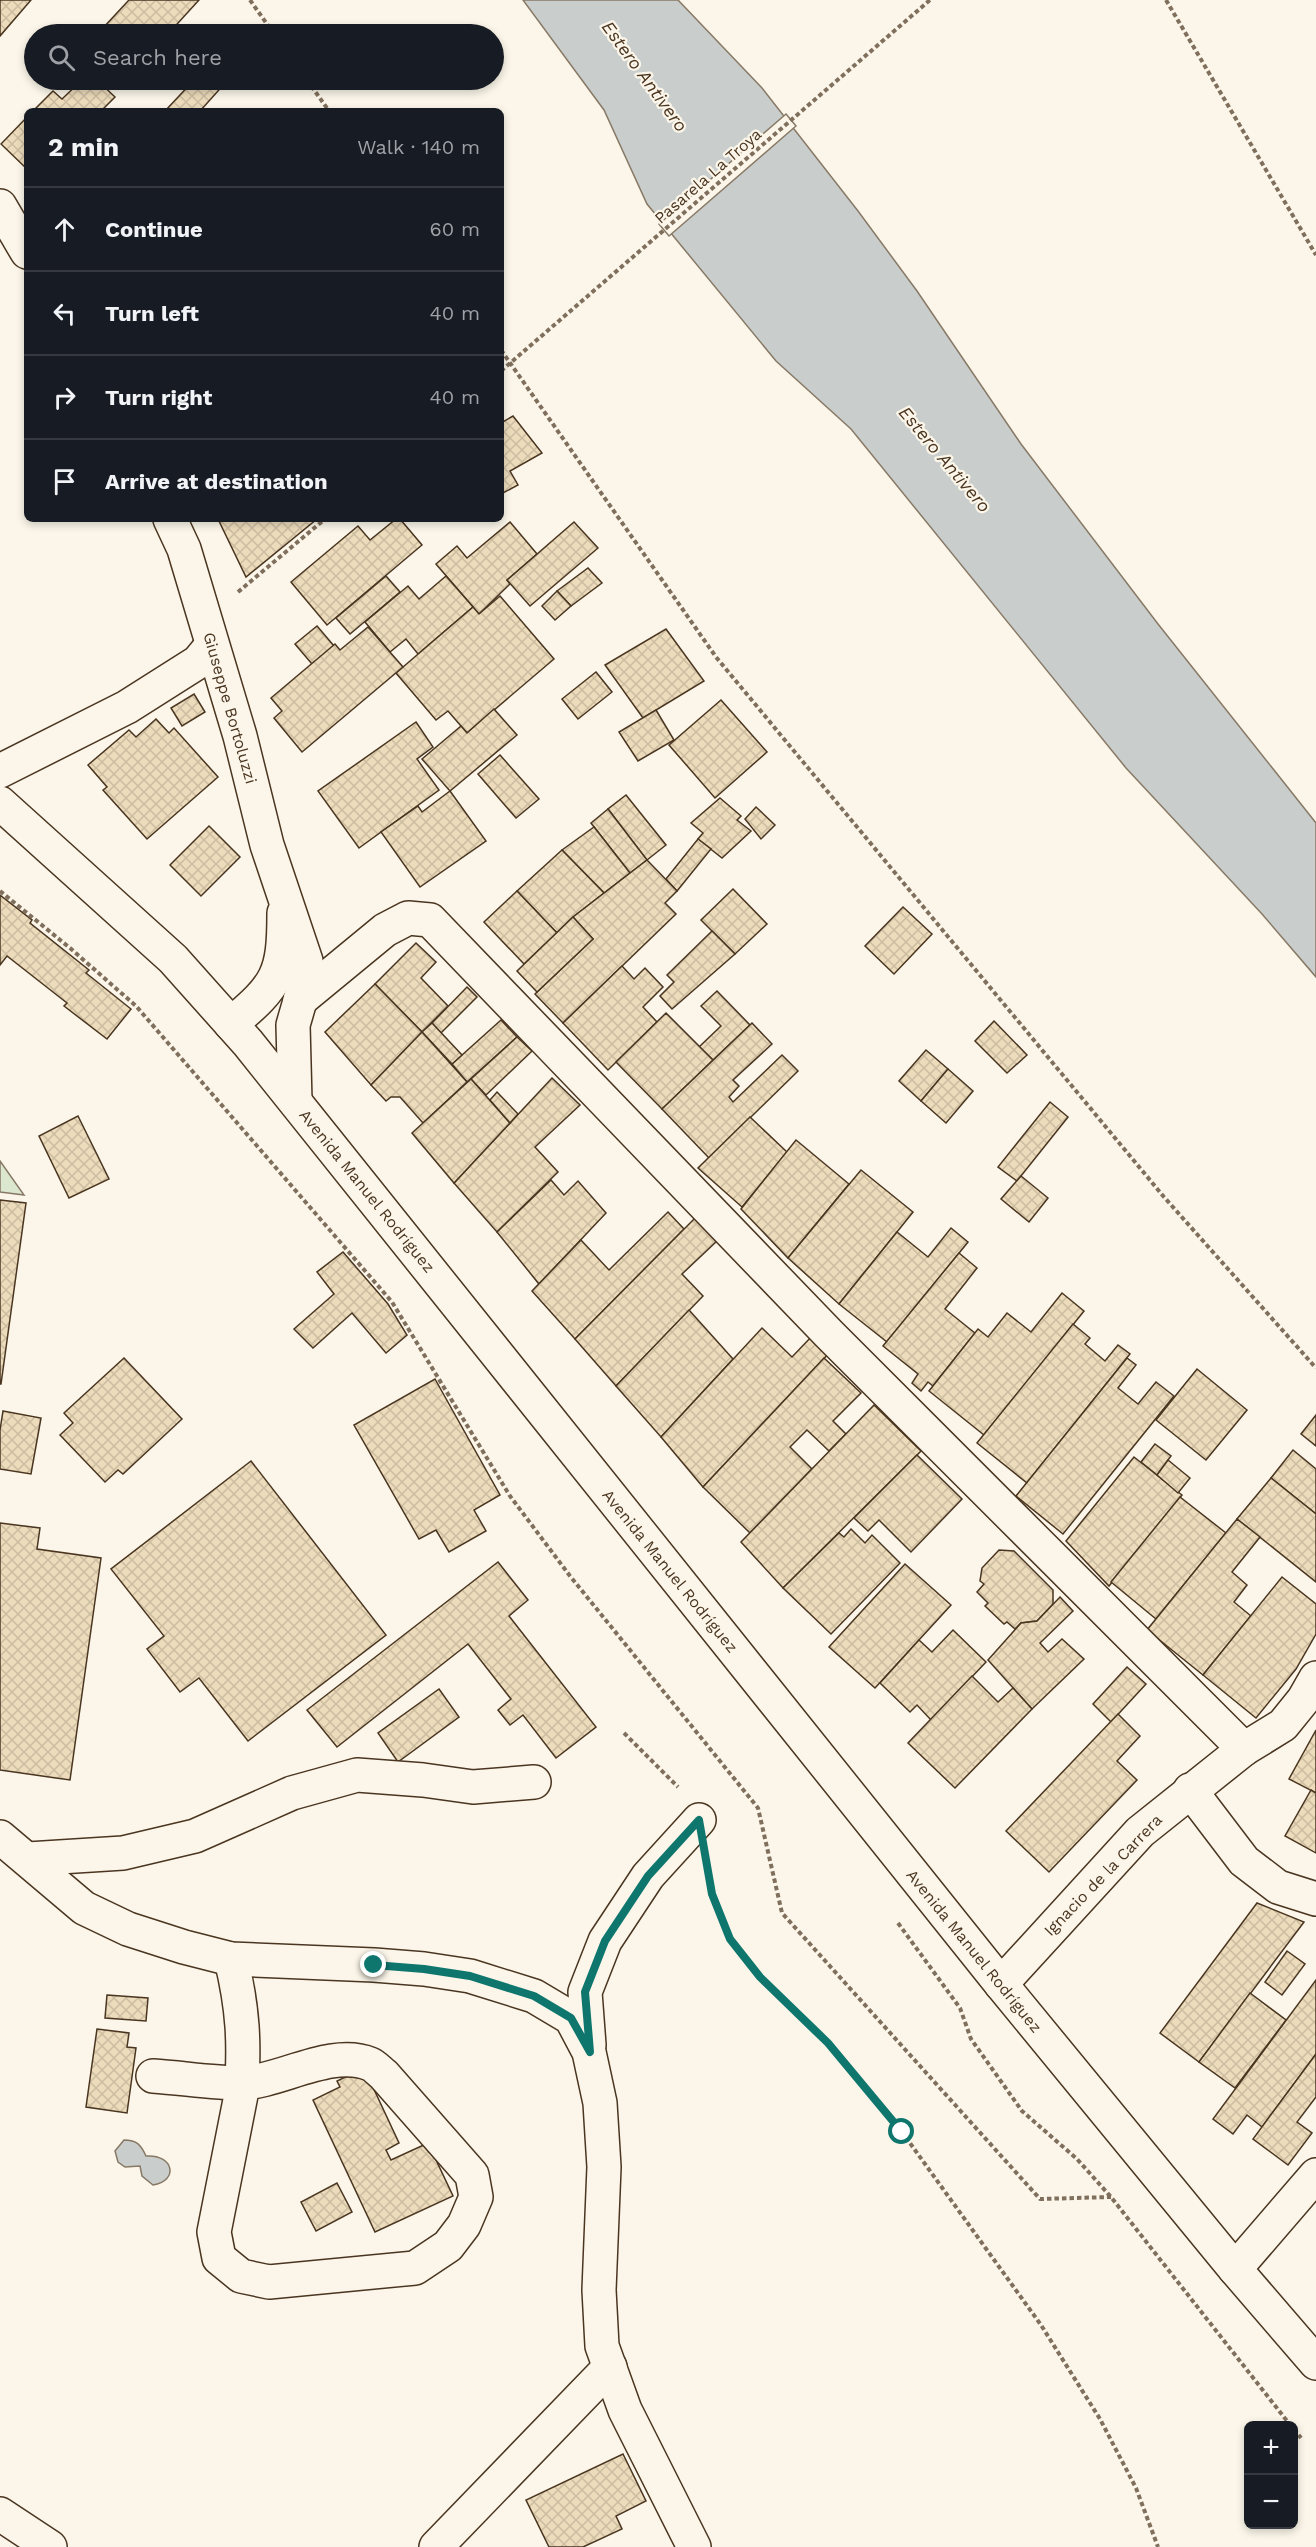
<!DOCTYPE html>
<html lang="en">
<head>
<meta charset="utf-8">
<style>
  :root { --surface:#171b24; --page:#20242c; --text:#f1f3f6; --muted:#9ea1a6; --line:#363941 }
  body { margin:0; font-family:"Work Sans",sans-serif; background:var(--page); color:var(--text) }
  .controls { position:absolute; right:18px; bottom:18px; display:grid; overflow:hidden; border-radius:9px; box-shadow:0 3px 9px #0003 }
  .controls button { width:54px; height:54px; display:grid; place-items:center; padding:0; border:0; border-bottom:2px solid var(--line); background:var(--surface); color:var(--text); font:30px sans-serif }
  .stop { position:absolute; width:18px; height:18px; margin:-14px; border:4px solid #0f766e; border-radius:50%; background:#fff }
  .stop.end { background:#0f766e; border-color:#fff; box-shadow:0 2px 6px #0008 }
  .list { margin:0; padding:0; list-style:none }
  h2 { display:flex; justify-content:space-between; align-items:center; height:78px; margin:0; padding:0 24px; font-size:26px }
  h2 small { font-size:20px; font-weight:400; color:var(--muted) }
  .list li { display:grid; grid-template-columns:39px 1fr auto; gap:18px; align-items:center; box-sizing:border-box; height:84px; padding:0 24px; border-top:2px solid var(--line) }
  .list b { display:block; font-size:22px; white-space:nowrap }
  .list em { font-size:20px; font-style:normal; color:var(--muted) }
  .icon { flex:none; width:33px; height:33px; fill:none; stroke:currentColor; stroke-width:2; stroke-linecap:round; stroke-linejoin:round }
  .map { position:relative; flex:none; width:1316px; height:2547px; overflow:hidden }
  .search { position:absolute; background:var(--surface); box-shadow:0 3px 9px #0003; left:24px; top:24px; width:480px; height:66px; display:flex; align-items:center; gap:15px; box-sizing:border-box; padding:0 21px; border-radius:33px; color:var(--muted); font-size:22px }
  .panel { position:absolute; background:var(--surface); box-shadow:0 3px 9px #0003; left:24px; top:108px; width:480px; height:414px; border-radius:9px }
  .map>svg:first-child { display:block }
  .green { fill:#dce7d0; stroke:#887966; stroke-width:1.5 }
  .water { fill:#c9cecd; stroke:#887966; stroke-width:1.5 }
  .pier { fill:#fbf6e9; stroke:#887966; stroke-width:1.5 }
  .building { fill:url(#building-cross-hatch); stroke:#4a3520; stroke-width:1.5 }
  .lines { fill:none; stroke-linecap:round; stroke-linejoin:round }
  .minor-casing { stroke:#4a3520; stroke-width:36 }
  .major-casing { stroke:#4a3520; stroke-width:36 }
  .path { stroke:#7f6f5c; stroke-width:4; stroke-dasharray:4.5 3; stroke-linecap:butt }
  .minor { stroke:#fbf6e9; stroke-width:33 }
  .major { stroke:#fbf6e9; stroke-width:33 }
  .path-bridge { stroke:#7f6f5c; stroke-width:4; stroke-dasharray:4.5 3; stroke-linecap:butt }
  .route { stroke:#0f766e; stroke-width:8 }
  .labels { text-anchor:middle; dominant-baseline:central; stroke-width:4.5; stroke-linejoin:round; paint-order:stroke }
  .street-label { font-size:16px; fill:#4a3520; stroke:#fbf6e9 }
  .water-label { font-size:18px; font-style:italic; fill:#4a3520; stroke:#fbf6e9 }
</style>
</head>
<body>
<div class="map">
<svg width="1316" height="2547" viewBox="0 0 1316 2547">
  <defs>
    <pattern id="building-cross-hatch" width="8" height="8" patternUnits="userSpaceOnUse" patternTransform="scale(1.5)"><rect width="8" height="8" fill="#ecdcbc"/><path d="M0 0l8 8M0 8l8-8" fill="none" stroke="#ccbda1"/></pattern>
  </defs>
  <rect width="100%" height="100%" fill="#fbf6e9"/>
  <path class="green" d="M 0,1161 L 24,1195 L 0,1192 Z"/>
  <g class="water">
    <path d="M 523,0 L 678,0 L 762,88 L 858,211 L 917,291 L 1021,444 L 1158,624 L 1316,823 L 1316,977 L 1262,914 L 1126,768 L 851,429 L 776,361 L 647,204 L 604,110 Z"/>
    <path d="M 124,2140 C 137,2140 141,2145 146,2156 C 174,2154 179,2181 153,2185 L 142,2176 L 140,2166 L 125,2167 L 118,2162 L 115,2151 Z"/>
  </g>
  <path class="pier" d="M 786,114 L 796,126 L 669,236 L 659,224 Z"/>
  <g class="building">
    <path d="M 0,0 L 31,0 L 0,36 Z"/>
    <path d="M 129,0 L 199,0 L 168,34 L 149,34 L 144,30 L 140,34 L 110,34 L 103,28 Z"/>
    <path d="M 82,80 L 97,80 L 115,97 L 101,111 L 33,111 L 53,91 L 62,99 Z"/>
    <path d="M 194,80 L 227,81 L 200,111 L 165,111 Z"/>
    <path d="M 27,117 L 27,169 L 1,144 Z"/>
    <path d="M 513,416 L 542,453 L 510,471 L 518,485 L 501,494 L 501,423 Z"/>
    <path d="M 218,519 L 317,519 L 246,577 Z"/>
    <path d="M 396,519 L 400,519 L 422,545 L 327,625 L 291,582 L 358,526 L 370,540 Z"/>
    <path d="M 510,522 L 537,554 L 507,580 L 510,584 L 479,614 L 436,564 L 457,546 L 467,558 Z"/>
    <path d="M 574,522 L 598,548 L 530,606 L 507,580 Z"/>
    <path d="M 588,568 L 602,583 L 571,606 L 557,591 Z"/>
    <path d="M 386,576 L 400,592 L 350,634 L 336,618 Z"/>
    <path d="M 446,576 L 473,607 L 418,654 L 406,639 L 390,652 L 365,622 L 408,586 L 419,599 Z"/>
    <path d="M 557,591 L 571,606 L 555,620 L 542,606 Z"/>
    <path d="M 500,596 L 554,659 L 467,733 L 448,711 L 436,720 L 396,673 L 473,607 L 479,614 Z"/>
    <path d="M 317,626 L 334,646 L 312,664 L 295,644 Z"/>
    <path d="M 368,627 L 403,667 L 302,752 L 274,718 L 282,711 L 271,698 L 335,644 L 340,650 Z"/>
    <path d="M 666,629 L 704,681 L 643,718 L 605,665 Z"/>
    <path d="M 596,672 L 612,692 L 578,719 L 562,699 Z"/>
    <path d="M 194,694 L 205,712 L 182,726 L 171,708 Z"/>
    <path d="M 721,700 L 767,752 L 715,798 L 669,745 Z"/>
    <path d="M 494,709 L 517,735 L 450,791 L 422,759 L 461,726 L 467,733 Z"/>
    <path d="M 656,710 L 674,740 L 638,761 L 619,732 Z"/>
    <path d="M 156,719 L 169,733 L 174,728 L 218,777 L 147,839 L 103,790 L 107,787 L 88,765 L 129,730 L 136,737 Z"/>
    <path d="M 416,722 L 433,747 L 417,759 L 439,790 L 359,848 L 318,791 Z"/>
    <path d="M 500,755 L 539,799 L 516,818 L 478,774 Z"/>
    <path d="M 450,791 L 486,841 L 420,887 L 381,832 L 418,806 L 422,812 Z"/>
    <path d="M 626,795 L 666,845 L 647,860 L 608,809 Z"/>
    <path d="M 720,798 L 741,816 L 737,820 L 751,831 L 722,858 L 698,839 L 703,833 L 691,823 Z"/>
    <path d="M 756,807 L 775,825 L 761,839 L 745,819 Z"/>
    <path d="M 608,809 L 647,860 L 630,873 L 591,823 Z"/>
    <path d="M 209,826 L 240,857 L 201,896 L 170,865 Z"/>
    <path d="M 594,827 L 630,873 L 604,893 L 562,850 Z"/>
    <path d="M 698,839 L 711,849 L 677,891 L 666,879 Z"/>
    <path d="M 562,850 L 604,893 L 573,917 L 557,933 L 517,891 Z"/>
    <path d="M 647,860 L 677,891 L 665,903 L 676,914 L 563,1023 L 535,994 L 593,939 L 573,917 Z"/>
    <path d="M 733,889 L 767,924 L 735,954 L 701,920 Z"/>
    <path d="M 517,891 L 557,933 L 524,964 L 484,922 Z"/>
    <path d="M 0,895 L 32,920 L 30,923 L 89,970 L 86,973 L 131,1009 L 107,1039 L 64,1006 L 67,1003 L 7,956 L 0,965 Z"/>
    <path d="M 903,907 L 932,934 L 894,974 L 865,946 Z"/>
    <path d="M 573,917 L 593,939 L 537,992 L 517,971 Z"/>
    <path d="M 712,931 L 735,954 L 672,1009 L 660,996 L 674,982 L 667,975 Z"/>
    <path d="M 416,943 L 436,962 L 421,978 L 448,1006 L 422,1032 L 375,984 Z"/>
    <path d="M 622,966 L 634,979 L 645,968 L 663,987 L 643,1007 L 657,1022 L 608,1070 L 563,1023 Z"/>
    <path d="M 375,984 L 422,1032 L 371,1085 L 325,1032 Z"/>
    <path d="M 467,987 L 477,997 L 441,1033 L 432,1023 Z"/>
    <path d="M 717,991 L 750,1025 L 713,1060 L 699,1047 L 721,1026 L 701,1006 Z"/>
    <path d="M 666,1013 L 713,1060 L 662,1109 L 616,1062 Z"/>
    <path d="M 501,1020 L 517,1037 L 467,1082 L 452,1064 Z"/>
    <path d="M 994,1021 L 1027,1055 L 1007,1073 L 975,1041 Z"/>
    <path d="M 432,1023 L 462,1055 L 452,1064 L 422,1032 Z"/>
    <path d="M 752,1023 L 772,1044 L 733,1080 L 739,1086 L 729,1097 L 733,1102 L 782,1055 L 798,1071 L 709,1158 L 662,1109 Z"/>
    <path d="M 422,1032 L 467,1082 L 423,1123 L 400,1097 L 391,1097 L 386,1101 L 371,1085 Z"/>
    <path d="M 517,1037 L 532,1051 L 486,1095 L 471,1079 Z"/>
    <path d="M 926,1050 L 948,1069 L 921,1101 L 899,1081 Z"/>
    <path d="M 948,1069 L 973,1091 L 946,1123 L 921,1101 Z"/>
    <path d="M 552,1078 L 580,1105 L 535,1147 L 558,1172 L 497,1232 L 454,1183 Z"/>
    <path d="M 471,1079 L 510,1123 L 454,1183 L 412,1133 Z"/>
    <path d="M 497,1092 L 518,1114 L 510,1123 L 490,1100 Z"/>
    <path d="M 1050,1102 L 1068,1117 L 1017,1181 L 998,1167 Z"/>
    <path d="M 78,1116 L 109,1179 L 69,1198 L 39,1136 Z"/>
    <path d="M 750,1117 L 787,1152 L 742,1207 L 698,1168 Z"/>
    <path d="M 796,1140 L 849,1184 L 788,1258 L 741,1209 Z"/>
    <path d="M 861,1170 L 913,1212 L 839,1304 L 788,1258 Z"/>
    <path d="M 1021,1176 L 1048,1198 L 1029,1222 L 1001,1199 Z"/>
    <path d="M 551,1180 L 564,1195 L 578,1181 L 606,1213 L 539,1284 L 497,1232 Z"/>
    <path d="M 0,1200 L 26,1203 L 1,1384 L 0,1384 Z"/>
    <path d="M 668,1212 L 684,1229 L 575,1339 L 532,1291 L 581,1240 L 609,1270 Z"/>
    <path d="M 696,1217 L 717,1241 L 682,1274 L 703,1296 L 616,1386 L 575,1339 Z"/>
    <path d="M 951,1228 L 968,1242 L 887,1342 L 839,1304 L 897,1232 L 928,1257 Z"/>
    <path d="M 343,1252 L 388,1304 L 407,1335 L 386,1353 L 352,1313 L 313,1348 L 294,1329 L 334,1294 L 317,1272 Z"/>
    <path d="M 959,1253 L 977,1268 L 945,1309 L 975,1333 L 933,1386 L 928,1382 L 921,1391 L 912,1383 L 918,1374 L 883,1346 Z"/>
    <path d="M 1062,1293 L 1084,1311 L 984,1435 L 929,1391 L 978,1329 L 988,1337 L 1007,1313 L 1031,1332 Z"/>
    <path d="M 689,1310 L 733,1359 L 661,1437 L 616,1386 Z"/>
    <path d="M 1073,1324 L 1090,1338 L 1085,1344 L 1105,1361 L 1118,1345 L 1130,1354 L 1027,1483 L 977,1443 Z"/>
    <path d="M 762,1328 L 792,1357 L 813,1335 L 830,1352 L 703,1487 L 661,1437 Z"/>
    <path d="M 124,1358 L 182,1419 L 123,1474 L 118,1470 L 105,1482 L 60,1435 L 73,1423 L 64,1413 Z"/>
    <path d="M 824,1358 L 861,1393 L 833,1421 L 846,1434 L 829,1451 L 807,1430 L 790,1447 L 812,1469 L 750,1533 L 703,1487 Z"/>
    <path d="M 1127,1358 L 1136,1365 L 1118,1388 L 1138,1404 L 1156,1382 L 1174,1396 L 1063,1534 L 1016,1496 Z"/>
    <path d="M 1197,1369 L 1247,1410 L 1206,1460 L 1156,1420 Z"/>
    <path d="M 435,1379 L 500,1495 L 474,1510 L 486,1531 L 449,1552 L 436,1530 L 419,1539 L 354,1425 Z"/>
    <path d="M 874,1405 L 921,1451 L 783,1588 L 741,1542 Z"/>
    <path d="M 3,1411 L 41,1418 L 31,1474 L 0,1469 L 0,1430 Z"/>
    <path d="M 1316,1415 L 1316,1446 L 1301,1434 Z"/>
    <path d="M 1155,1444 L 1171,1456 L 1157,1475 L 1141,1462 Z"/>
    <path d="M 1293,1450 L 1316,1469 L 1316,1514 L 1271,1478 Z"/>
    <path d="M 917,1455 L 962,1499 L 911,1552 L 879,1520 L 868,1531 L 854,1518 Z"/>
    <path d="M 1134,1457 L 1182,1495 L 1109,1586 L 1066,1541 Z"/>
    <path d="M 1168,1460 L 1190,1478 L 1178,1493 L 1157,1475 Z"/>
    <path d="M 251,1461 L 386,1635 L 248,1741 L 199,1678 L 180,1692 L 147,1649 L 164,1636 L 111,1569 Z"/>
    <path d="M 1271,1478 L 1316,1514 L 1316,1582 L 1237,1519 Z"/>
    <path d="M 1180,1497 L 1226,1533 L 1156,1619 L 1111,1582 Z"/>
    <path d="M 1237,1519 L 1260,1537 L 1232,1572 L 1247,1585 L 1234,1602 L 1251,1616 L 1203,1675 L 1147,1630 Z"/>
    <path d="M 0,1523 L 40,1528 L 37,1549 L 101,1558 L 70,1780 L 0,1770 Z"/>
    <path d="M 851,1529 L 865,1543 L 872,1535 L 900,1563 L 831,1634 L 783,1588 L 839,1533 L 844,1537 Z"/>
    <path d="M 999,1550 L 1014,1551 L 1053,1590 L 1053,1604 L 1037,1621 L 1021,1623 L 1015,1629 L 1007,1622 L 1004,1624 L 985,1606 L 988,1603 L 977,1592 L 984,1584 L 980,1581 L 982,1568 Z"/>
    <path d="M 498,1562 L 528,1600 L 509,1616 L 596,1727 L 556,1758 L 523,1715 L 510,1725 L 498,1710 L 511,1699 L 468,1644 L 337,1747 L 307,1710 Z"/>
    <path d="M 905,1564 L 951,1605 L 875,1688 L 829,1647 Z"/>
    <path d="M 1282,1577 L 1316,1604 L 1316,1634 L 1296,1669 L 1256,1718 L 1203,1675 Z"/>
    <path d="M 1060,1597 L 1073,1611 L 1040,1643 L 1048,1652 L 1062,1639 L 1084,1659 L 1032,1709 L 988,1660 L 1021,1623 L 1037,1621 Z"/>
    <path d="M 953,1630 L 986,1662 L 931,1720 L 917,1705 L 910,1712 L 880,1683 L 919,1640 L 932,1652 Z"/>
    <path d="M 1127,1667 L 1146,1684 L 1111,1722 L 1093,1704 Z"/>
    <path d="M 972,1676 L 998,1702 L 1013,1688 L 1032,1709 L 955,1788 L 908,1743 Z"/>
    <path d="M 439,1689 L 459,1717 L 398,1762 L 378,1733 Z"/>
    <path d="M 1118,1714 L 1140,1736 L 1117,1761 L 1137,1780 L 1049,1872 L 1006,1831 Z"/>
    <path d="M 1316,1730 L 1316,1793 L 1289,1779 Z"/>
    <path d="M 1311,1790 L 1316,1793 L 1316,1853 L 1285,1836 Z"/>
    <path d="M 1257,1903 L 1304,1922 L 1199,2062 L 1160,2033 Z"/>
    <path d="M 1287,1951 L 1305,1964 L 1282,1995 L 1265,1982 Z"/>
    <path d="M 1316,1980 L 1316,2054 L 1262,2127 L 1247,2115 L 1233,2134 L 1213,2119 Z"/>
    <path d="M 1250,1993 L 1286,2020 L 1235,2088 L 1199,2062 Z"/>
    <path d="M 107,1995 L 148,1998 L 146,2021 L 105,2018 Z"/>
    <path d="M 97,2029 L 129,2033 L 127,2047 L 136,2048 L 127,2113 L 86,2107 Z"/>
    <path d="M 1316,2054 L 1316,2097 L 1297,2122 L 1312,2133 L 1288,2165 L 1253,2139 Z"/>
    <path d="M 364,2068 L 399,2143 L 386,2150 L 391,2160 L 428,2143 L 453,2196 L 375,2232 L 313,2100 L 340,2087 L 337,2081 Z"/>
    <path d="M 337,2183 L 352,2212 L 316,2231 L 301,2202 Z"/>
    <path d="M 623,2454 L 646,2501 L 616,2516 L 622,2529 L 583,2547 L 549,2547 L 526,2500 Z"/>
  </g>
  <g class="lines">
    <defs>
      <g id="minor">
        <path d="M 0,206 L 27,252"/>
        <path d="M 170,519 L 184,549 L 240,736 L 267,845 L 306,961 L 306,980 L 293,1025 L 295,1101"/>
        <path d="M 0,771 L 127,707 L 198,662 L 212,645"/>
        <path d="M 300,1000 L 385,930 L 408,918 L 430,920 L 829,1334 L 1244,1749"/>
        <path d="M 231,1024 C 278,985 284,974 284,913"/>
        <path d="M 1190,1790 L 1244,1861 L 1278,1887 L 1316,1899"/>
        <path d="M 0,1837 L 84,1908 L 128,1929 L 184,1947 L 231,1959 L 374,1965 L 424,1969 L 470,1976 L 534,1996 L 571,2018 L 589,2052 L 600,2103 L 604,2167 L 599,2290 L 602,2346 L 625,2410 L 694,2547"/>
        <path d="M 28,1859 L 123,1853 L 195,1836 L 292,1793 L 357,1775 L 423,1780 L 473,1787 L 534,1782"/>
        <path d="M 1001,1984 L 1140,1832 L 1244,1749 L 1283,1725 L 1304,1699 L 1316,1678"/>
        <path d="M 589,2045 L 585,1992 L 605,1941 L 648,1876 L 699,1820"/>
        <path d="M 153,2076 C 183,2078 213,2083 242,2083 C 279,2082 332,2048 370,2064 C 375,2066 380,2072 384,2075 L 472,2175 L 476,2197 L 464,2225 L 448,2246 L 415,2268 L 269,2282 L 241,2276 L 219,2258 L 214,2232 L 241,2095 C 245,2044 243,2008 231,1959"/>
        <path d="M 1235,2269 L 1316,2175"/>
        <path d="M 0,2514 L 50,2547"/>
        <path d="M 436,2547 L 610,2367"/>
      </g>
      <path id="major" d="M 0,803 L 173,959 L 248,1043 L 1001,1984 L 1235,2269 L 1316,2363"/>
    </defs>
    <use href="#minor" class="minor-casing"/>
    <use href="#major" class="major-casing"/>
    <g class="path">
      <path d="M 250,0 L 274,34"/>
      <path d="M 1166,0 L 1316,255"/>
      <path d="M 307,80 L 329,111"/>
      <path d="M 501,350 L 716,657 L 1164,1197 L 1316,1368"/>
      <path d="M 238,592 L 325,519"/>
      <path d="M 0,891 L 70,948 L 136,1006 L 392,1302 L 510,1496 L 570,1576 L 758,1808 L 782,1913 L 1040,2199 L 1111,2197"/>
      <path d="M 624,1733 L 678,1787"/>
      <path d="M 707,1871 L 712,1895 L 730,1939 L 760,1977 L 828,2043 L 902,2132 L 1041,2325 L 1100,2419 L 1136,2488 L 1158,2547"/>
      <path d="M 898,1923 L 960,2008 L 971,2039 L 1022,2111 L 1077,2159 L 1111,2197 L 1291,2426"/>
      <path d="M 1294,2429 L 1301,2438"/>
    </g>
    <use href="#minor" class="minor"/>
    <use href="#major" class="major"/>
    <path class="path-bridge" d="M 501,371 L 930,0"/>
  </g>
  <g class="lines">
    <path class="route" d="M 374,1965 L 424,1969 L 470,1976 L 534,1996 L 571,2018 L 590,2052 L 585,1992 L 605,1941 L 648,1876 L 699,1820 L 712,1894 L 730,1939 L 760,1977 L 828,2043 L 902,2132"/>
  </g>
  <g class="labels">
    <g class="street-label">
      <text transform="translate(708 176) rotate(-41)">Pasarela La Troya</text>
      <text transform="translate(230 708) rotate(74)">Giuseppe Bortoluzzi</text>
      <text transform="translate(367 1191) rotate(51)">Avenida Manuel Rodríguez</text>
      <text transform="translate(670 1571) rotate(51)">Avenida Manuel Rodríguez</text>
      <text transform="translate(1103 1875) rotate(-46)">Ignacio de la Carrera</text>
      <text transform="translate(974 1951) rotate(51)">Avenida Manuel Rodríguez</text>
    </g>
    <g class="water-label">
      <text transform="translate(645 76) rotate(54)">Estero Antivero</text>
      <text transform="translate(945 459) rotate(50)">Estero Antivero</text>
    </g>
  </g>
</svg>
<div class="controls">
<button>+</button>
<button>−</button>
</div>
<div class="stop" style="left:902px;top:2132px"></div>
<div class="stop end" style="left:374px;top:1965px"></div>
<div class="search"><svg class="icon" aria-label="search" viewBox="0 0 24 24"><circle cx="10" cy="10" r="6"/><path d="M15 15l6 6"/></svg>Search here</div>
<section class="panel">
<h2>2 min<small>Walk · 140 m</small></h2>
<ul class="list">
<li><svg class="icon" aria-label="ahead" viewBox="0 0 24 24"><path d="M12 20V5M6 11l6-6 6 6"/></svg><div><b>Continue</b></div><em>60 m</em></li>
<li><svg class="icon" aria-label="left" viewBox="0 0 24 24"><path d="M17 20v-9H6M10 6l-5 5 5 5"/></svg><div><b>Turn left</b></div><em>40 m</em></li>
<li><svg class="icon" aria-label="right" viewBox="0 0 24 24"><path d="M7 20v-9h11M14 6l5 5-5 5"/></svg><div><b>Turn right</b></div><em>40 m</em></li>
<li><svg class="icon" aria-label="arrive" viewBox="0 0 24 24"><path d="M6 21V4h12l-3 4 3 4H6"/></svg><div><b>Arrive at destination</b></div></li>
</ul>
</section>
</div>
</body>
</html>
